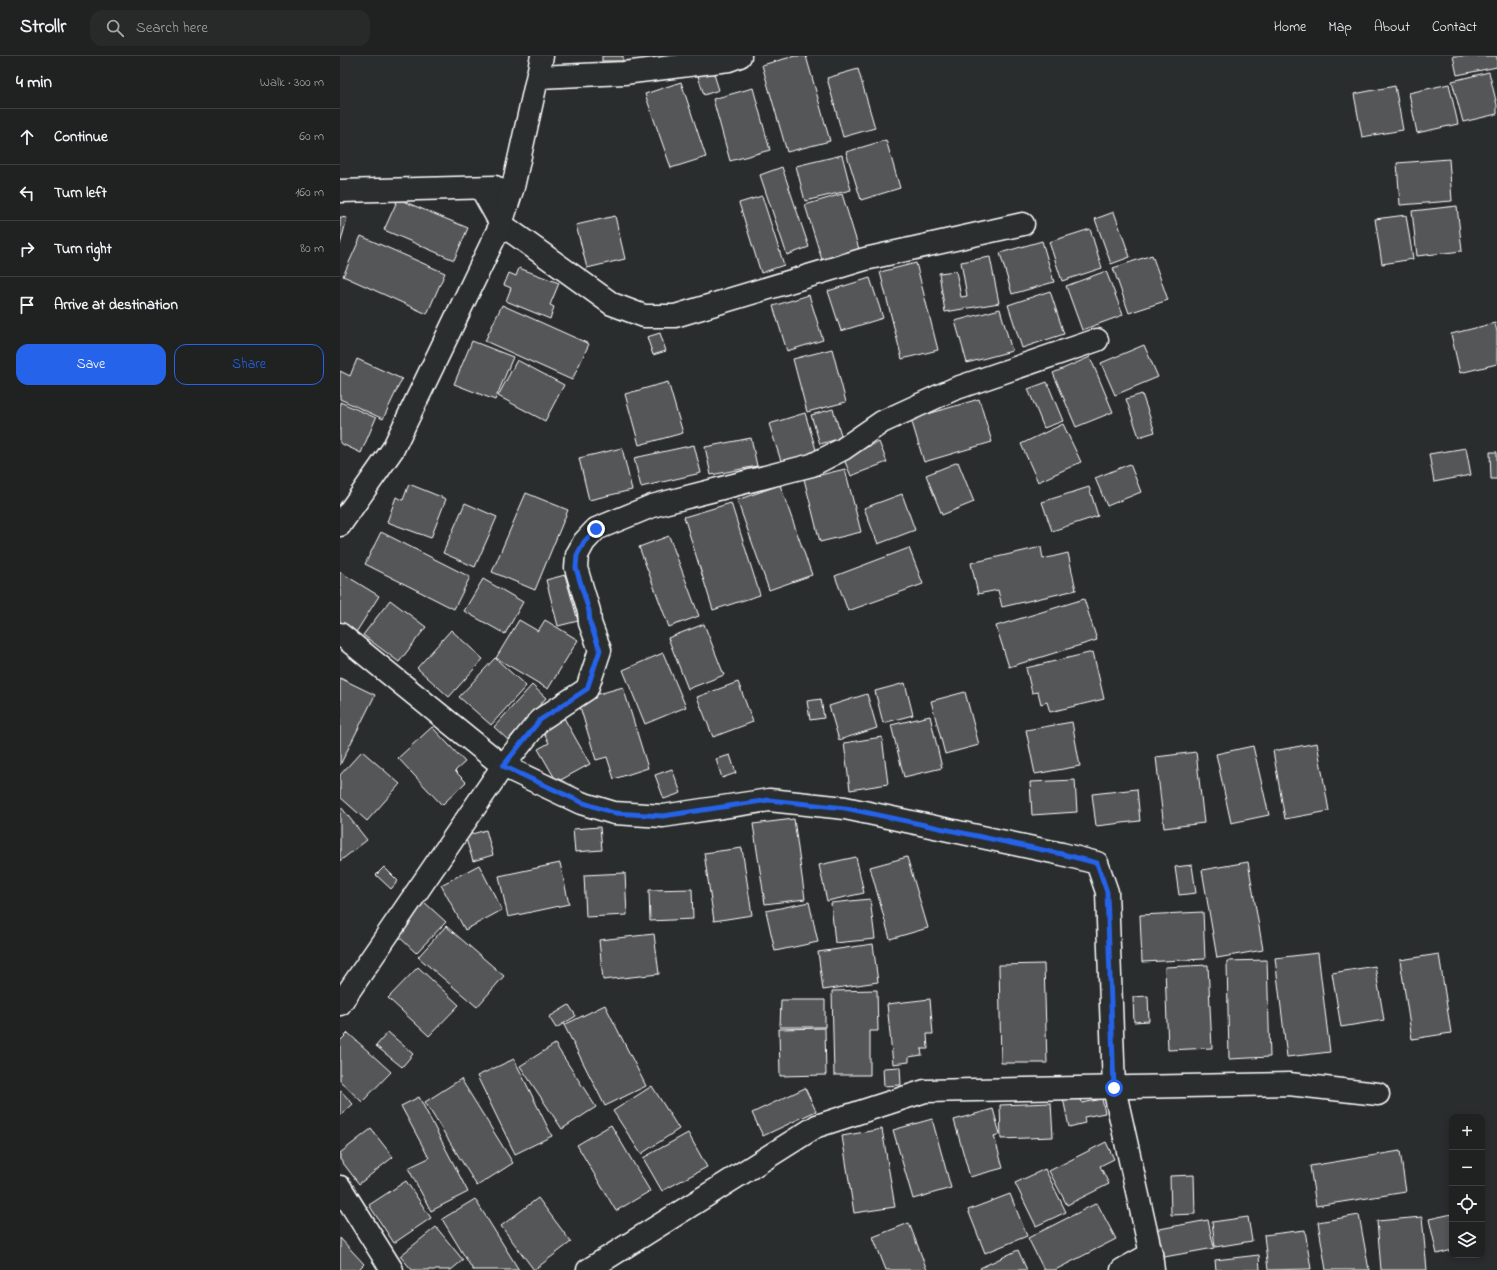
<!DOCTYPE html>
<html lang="en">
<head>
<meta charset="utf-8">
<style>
  :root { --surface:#202222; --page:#282a2a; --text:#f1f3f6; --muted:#a2a4a5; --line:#3d3f40; --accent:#2563eb }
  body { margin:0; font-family:"Indie Flower",sans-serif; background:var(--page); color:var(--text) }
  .controls { position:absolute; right:12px; bottom:12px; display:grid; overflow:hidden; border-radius:8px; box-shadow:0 2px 6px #0003 }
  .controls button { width:36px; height:36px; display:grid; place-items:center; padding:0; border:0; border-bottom:1px solid var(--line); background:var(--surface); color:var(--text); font:20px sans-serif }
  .stop { position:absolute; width:12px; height:12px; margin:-9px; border:3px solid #2563eb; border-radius:50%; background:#fff }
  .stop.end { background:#2563eb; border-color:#fff; box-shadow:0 1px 4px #0008 }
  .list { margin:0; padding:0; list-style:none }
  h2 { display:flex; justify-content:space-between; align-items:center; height:52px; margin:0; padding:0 16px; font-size:17px }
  h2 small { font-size:13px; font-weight:400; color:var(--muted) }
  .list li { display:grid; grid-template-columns:26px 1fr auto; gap:12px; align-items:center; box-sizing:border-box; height:56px; padding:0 16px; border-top:1px solid var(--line) }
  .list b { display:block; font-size:15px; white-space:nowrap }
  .list em { font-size:13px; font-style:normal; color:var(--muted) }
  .actions { display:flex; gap:8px; padding:12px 16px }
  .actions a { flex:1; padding:9px 0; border:1px solid var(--accent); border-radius:12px; text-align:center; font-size:14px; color:var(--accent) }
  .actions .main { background:var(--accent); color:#fff }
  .icon { flex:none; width:22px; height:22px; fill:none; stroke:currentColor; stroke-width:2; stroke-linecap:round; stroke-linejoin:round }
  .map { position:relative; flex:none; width:1157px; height:1214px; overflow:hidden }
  header { display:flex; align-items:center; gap:24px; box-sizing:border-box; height:56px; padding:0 20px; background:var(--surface); border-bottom:1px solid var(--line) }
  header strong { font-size:19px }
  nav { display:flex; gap:22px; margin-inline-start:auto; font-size:14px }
  .search { width:280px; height:36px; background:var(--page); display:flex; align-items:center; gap:10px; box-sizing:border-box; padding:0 14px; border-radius:12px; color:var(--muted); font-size:15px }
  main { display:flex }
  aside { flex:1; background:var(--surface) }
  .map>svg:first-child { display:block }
  .building { fill:#555758; stroke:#fff }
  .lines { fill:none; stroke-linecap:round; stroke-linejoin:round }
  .minor-casing { stroke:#fff; stroke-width:25 }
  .minor { stroke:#2a2d2e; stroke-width:22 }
  .route { stroke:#2563eb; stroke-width:5 }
</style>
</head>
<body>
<header>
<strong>Strollr</strong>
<div class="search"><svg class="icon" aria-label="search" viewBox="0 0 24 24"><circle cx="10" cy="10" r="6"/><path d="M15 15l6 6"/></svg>Search here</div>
<nav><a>Home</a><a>Map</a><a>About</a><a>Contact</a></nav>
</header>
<main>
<aside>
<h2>4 min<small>Walk · 300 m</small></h2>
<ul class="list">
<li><svg class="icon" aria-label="ahead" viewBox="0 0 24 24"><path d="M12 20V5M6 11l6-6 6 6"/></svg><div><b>Continue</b></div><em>60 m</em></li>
<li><svg class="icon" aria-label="left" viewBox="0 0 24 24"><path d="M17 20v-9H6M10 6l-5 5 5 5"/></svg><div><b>Turn left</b></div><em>160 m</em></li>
<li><svg class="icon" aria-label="right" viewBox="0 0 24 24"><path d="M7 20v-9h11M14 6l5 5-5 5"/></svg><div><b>Turn right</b></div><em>80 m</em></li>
<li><svg class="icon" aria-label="arrive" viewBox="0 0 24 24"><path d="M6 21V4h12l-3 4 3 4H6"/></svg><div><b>Arrive at destination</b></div></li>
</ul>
<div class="actions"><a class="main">Save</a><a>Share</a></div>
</aside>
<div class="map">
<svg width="1157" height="1214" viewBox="0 0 1157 1214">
  <rect width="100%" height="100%" fill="#2a2d2e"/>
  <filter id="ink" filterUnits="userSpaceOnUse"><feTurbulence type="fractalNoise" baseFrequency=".025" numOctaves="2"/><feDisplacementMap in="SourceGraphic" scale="8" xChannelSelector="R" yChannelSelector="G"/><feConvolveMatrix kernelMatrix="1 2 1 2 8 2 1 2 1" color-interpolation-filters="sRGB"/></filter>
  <g filter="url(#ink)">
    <g class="building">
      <rect x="262" y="0" width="21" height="5"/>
      <path d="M 455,0 L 466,0 L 490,85 L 447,96 L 422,9 Z"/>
      <path d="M 1113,0 L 1157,0 L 1157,11 L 1117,19 Z"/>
      <path d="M 518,13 L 535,72 L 503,81 L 487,22 Z"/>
      <path d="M 373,15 L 379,34 L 364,39 L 358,20 Z"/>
      <path d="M 1149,16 L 1157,49 L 1157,58 L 1123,66 L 1112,25 Z"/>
      <path d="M 341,26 L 366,101 L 331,112 L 305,38 Z"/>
      <path d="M 1109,28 L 1118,68 L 1077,77 L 1069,37 Z"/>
      <path d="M 1055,30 L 1063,74 L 1022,81 L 1014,38 Z"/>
      <path d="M 413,32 L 430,94 L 390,105 L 373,43 Z"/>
      <path d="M 546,84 L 560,132 L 521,144 L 506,96 Z"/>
      <path d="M 502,99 L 511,134 L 465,145 L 456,110 Z"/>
      <path d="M 1109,103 L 1112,145 L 1060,149 L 1057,107 Z"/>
      <path d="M 442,111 L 469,191 L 447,199 L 420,119 Z"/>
      <path d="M 502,138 L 519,193 L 482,204 L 465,149 Z"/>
      <path d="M 422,140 L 444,209 L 421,217 L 399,147 Z"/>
      <path d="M 58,143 L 128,172 L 114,204 L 44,174 Z"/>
      <path d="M 1117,150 L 1122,195 L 1077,200 L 1072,155 Z"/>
      <path d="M 774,156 L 790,201 L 771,208 L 755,163 Z"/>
      <path d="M 1066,159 L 1073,203 L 1042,208 L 1035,163 Z"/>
      <path d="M 275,160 L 285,203 L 247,212 L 236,169 Z"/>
      <path d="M 0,161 L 7,162 L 0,189 Z"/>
      <path d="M 750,173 L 762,212 L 722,225 L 709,186 Z"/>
      <path d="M 21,180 L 105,217 L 87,258 L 3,220 Z"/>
      <path d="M 702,185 L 714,226 L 672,238 L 660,197 Z"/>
      <path d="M 812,199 L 828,244 L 789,257 L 773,212 Z"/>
      <path d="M 650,201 L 659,247 L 605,256 L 599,217 L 616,215 L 621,241 L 627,240 L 621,206 Z"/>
      <path d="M 576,207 L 598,294 L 562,303 L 540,216 Z"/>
      <path d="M 179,212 L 219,227 L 210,249 L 214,251 L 210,263 L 166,245 L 171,232 L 164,229 L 169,217 L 176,220 Z"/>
      <path d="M 766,215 L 783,259 L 742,274 L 726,230 Z"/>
      <path d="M 530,222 L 543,262 L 501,275 L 488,235 Z"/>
      <path d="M 710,235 L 724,278 L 682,292 L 668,249 Z"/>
      <path d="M 469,239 L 483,284 L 447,295 L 433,250 Z"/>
      <path d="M 162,249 L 249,288 L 232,324 L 145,285 Z"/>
      <path d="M 660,253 L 672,295 L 627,307 L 615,265 Z"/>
      <path d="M 1155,267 L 1157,276 L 1157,308 L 1120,317 L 1111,278 Z"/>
      <path d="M 320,277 L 326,295 L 313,299 L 307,281 Z"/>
      <path d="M 132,285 L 173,301 L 155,344 L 114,328 Z"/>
      <path d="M 804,289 L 818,321 L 775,339 L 761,307 Z"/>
      <path d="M 492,293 L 506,346 L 467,356 L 453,303 Z"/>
      <path d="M 750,301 L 773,356 L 736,371 L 713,317 Z"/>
      <path d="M 17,303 L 62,323 L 43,363 L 0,343 L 0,315 L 10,320 Z"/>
      <path d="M 177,304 L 224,329 L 205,365 L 158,340 Z"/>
      <path d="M 328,326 L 343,377 L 299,389 L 285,338 Z"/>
      <path d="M 707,326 L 723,365 L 704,372 L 688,333 Z"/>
      <path d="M 802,338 L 815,376 L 799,381 L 786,343 Z"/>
      <path d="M 639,343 L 652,386 L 584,406 L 571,363 Z"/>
      <path d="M 0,346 L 36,362 L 21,397 L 0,387 Z"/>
      <path d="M 493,353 L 502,382 L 480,388 L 471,359 Z"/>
      <path d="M 465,357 L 477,397 L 442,408 L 429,368 Z"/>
      <path d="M 723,368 L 741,406 L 698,426 L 681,388 Z"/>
      <path d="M 411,382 L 417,410 L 371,419 L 365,391 Z"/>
      <path d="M 539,386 L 547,406 L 511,420 L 503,401 Z"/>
      <path d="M 354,389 L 361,417 L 301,431 L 294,402 Z"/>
      <path d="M 282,392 L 292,434 L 249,444 L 239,402 Z"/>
      <path d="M 1126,392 L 1131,419 L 1094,426 L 1089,398 Z"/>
      <path d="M 1150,396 L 1157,396 L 1157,423 L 1151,423 Z"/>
      <path d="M 618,406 L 634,446 L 602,459 L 586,419 Z"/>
      <path d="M 790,408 L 801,436 L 767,450 L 755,422 Z"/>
      <path d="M 505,413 L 521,476 L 480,486 L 464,423 Z"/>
      <path d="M 69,428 L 106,443 L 91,482 L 47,466 L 56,441 L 63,444 Z"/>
      <path d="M 440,429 L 472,519 L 429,534 L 397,444 Z"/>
      <path d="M 749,431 L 758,460 L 712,475 L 702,446 Z"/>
      <path d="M 186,437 L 228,454 L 195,534 L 152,516 Z"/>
      <path d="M 562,438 L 575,474 L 538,488 L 524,452 Z"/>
      <path d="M 125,447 L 157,461 L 135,511 L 103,497 Z"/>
      <path d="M 391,447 L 420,539 L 373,554 L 344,461 Z"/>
      <path d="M 41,476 L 130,521 L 114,553 L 25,508 Z"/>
      <path d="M 329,480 L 359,560 L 329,571 L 299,491 Z"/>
      <path d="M 701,491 L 703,503 L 728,497 L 736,534 L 662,551 L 658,534 L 638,538 L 631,507 Z"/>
      <path d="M 569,492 L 583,528 L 508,555 L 495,520 Z"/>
      <path d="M 0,516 L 39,540 L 15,578 L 0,568 Z"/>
      <path d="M 225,519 L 238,565 L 218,570 L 206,524 Z"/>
      <path d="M 143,523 L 183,546 L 165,578 L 124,555 Z"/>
      <path d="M 744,543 L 757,584 L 669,611 L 656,570 Z"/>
      <path d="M 50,544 L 86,571 L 59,606 L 23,579 Z"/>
      <path d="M 179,564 L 198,575 L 205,564 L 238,584 L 208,633 L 156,602 Z"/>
      <path d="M 364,568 L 384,619 L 348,633 L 328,582 Z"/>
      <path d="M 111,574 L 143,603 L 109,641 L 77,612 Z"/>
      <path d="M 753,596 L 764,643 L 710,656 L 707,646 L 701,648 L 698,636 L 692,637 L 686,612 Z"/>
      <path d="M 323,597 L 346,651 L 305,668 L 283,614 Z"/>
      <path d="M 155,602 L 186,630 L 151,669 L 119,641 Z"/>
      <path d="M 0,622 L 35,639 L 0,709 Z"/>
      <path d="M 398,626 L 413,666 L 373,681 L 357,641 Z"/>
      <path d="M 565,627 L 573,659 L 543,667 L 535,635 Z"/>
      <path d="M 192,629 L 206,642 L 168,684 L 154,671 Z"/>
      <path d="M 283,631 L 308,712 L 274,723 L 267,701 L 256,704 L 238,644 Z"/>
      <path d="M 625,636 L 639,689 L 605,698 L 591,645 Z"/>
      <path d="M 527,638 L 537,672 L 499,684 L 489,650 Z"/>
      <path d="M 481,643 L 484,662 L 470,664 L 467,645 Z"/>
      <path d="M 590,660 L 602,712 L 564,721 L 551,669 Z"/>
      <path d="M 224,662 L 250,708 L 217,726 L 198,693 L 209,687 L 202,674 Z"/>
      <path d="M 732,666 L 740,710 L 695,718 L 686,674 Z"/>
      <path d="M 92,671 L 125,706 L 115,715 L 126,726 L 102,749 L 58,702 Z"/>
      <path d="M 542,681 L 548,728 L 510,734 L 504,687 Z"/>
      <path d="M 977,687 L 989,755 L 945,763 L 933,695 Z"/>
      <path d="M 913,690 L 929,759 L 891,767 L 876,698 Z"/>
      <path d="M 22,695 L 60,728 L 27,765 L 0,741 L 0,719 Z"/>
      <path d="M 856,696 L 864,767 L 824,772 L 816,701 Z"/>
      <path d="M 390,699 L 396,717 L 382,722 L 376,703 Z"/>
      <path d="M 332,713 L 341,737 L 324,743 L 315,719 Z"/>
      <path d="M 735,724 L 737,756 L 692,759 L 690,726 Z"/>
      <path d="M 797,733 L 800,765 L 756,770 L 752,738 Z"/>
      <path d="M 1,751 L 27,784 L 0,805 L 0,752 Z"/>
      <path d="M 454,763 L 465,843 L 425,848 L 413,768 Z"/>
      <path d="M 260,771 L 262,794 L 235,796 L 233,773 Z"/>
      <path d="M 146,774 L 153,799 L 133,805 L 125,780 Z"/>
      <path d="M 402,792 L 412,859 L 374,865 L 364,797 Z"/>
      <path d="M 516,801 L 524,837 L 487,845 L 479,809 Z"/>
      <path d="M 567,801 L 588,872 L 550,883 L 530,811 Z"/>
      <path d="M 908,806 L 923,894 L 877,902 L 862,814 Z"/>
      <path d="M 220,807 L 229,848 L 168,861 L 159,820 Z"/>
      <path d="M 139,809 L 162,854 L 125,874 L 101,829 Z"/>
      <path d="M 852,809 L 856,837 L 839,839 L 835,811 Z"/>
      <path d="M 44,811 L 58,825 L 51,833 L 36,819 Z"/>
      <path d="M 285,817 L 287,859 L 246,861 L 244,819 Z"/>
      <path d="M 352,833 L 353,863 L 310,865 L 309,834 Z"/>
      <path d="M 530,843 L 535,883 L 495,887 L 491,847 Z"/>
      <path d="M 83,845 L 106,866 L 76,897 L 53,875 Z"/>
      <path d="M 469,846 L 478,886 L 435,895 L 426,855 Z"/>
      <path d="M 863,856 L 865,903 L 802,906 L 800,859 Z"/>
      <path d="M 106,870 L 164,920 L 137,951 L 78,901 Z"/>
      <path d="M 314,878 L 319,918 L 263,924 L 259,884 Z"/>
      <path d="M 533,888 L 538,926 L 483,934 L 478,896 Z"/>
      <path d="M 978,897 L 990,996 L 947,1001 L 935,902 Z"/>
      <path d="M 1099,898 L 1111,977 L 1072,983 L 1060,904 Z"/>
      <path d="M 927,904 L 930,1001 L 889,1003 L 887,905 Z"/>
      <path d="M 704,908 L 707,1007 L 661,1007 L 659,909 Z"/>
      <path d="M 868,909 L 872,992 L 828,994 L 825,911 Z"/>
      <path d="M 1035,910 L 1044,964 L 1001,971 L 992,917 Z"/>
      <path d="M 78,911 L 119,949 L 89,980 L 48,942 Z"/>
      <path d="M 537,934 L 538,975 L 530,975 L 530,1019 L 494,1019 L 492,935 Z"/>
      <path d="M 808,940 L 809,965 L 794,966 L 793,941 Z"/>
      <path d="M 590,943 L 593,978 L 587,978 L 588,993 L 581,993 L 582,999 L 569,1001 L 569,1006 L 553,1008 L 547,948 Z"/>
      <path d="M 441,944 L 485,944 L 485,971 L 440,971 Z"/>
      <path d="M 229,949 L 236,960 L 216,972 L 209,961 Z"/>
      <path d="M 265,949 L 306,1030 L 265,1050 L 224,969 Z"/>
      <path d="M 485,972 L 486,1019 L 440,1020 L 439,973 Z"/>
      <path d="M 48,976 L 73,998 L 62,1011 L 36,990 Z"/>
      <path d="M 8,977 L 51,1016 L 22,1046 L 0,1025 L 0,985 Z"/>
      <path d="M 215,988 L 256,1051 L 222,1073 L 180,1010 Z"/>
      <path d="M 174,1003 L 212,1080 L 175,1098 L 137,1020 Z"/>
      <path d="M 560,1011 L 561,1029 L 544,1030 L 543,1012 Z"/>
      <path d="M 121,1023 L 173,1107 L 137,1130 L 85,1046 Z"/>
      <path d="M 312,1030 L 339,1073 L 301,1098 L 273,1055 Z"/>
      <path d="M 465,1032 L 476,1055 L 423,1080 L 412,1057 Z"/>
      <path d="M 0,1034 L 13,1048 L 0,1060 Z"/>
      <path d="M 740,1039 L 742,1047 L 762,1043 L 765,1057 L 744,1061 L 745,1067 L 729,1071 L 723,1042 Z"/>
      <path d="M 79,1041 L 128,1136 L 91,1155 L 68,1112 L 89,1102 L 61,1050 Z"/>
      <path d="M 711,1047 L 713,1081 L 661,1083 L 660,1049 Z"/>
      <path d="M 653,1053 L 660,1078 L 654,1080 L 663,1112 L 630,1121 L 614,1064 Z"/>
      <path d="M 592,1063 L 611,1132 L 573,1143 L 553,1074 Z"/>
      <path d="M 271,1069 L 310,1135 L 276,1155 L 237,1089 Z"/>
      <path d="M 31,1073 L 53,1101 L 19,1128 L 0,1103 L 0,1097 Z"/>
      <path d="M 542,1073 L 555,1151 L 514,1157 L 502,1080 Z"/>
      <path d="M 348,1077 L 367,1111 L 322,1135 L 303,1102 Z"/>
      <path d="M 766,1086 L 774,1103 L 760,1110 L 769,1128 L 727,1149 L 709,1115 Z"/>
      <path d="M 1060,1095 L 1066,1136 L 976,1150 L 970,1110 Z"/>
      <path d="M 705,1113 L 726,1156 L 696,1170 L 675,1127 Z"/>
      <path d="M 854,1119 L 855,1158 L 831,1159 L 830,1120 Z"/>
      <path d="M 66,1125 L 91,1162 L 54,1187 L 29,1149 Z"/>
      <path d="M 670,1138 L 687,1180 L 645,1197 L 628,1154 Z"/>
      <path d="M 198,1142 L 231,1186 L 194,1214 L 161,1170 Z"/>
      <path d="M 135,1143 L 179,1214 L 133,1214 L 102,1163 Z"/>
      <path d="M 757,1147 L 776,1183 L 715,1214 L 704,1214 L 688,1182 Z"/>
      <path d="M 1112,1158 L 1112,1194 L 1097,1198 L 1089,1163 Z"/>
      <path d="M 1019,1159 L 1029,1214 L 986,1214 L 978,1166 Z"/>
      <path d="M 908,1161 L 912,1185 L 875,1191 L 872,1166 Z"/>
      <path d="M 1082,1161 L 1087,1214 L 1041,1214 L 1037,1165 Z"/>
      <path d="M 868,1164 L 874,1192 L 819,1202 L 814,1174 Z"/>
      <path d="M 569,1167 L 587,1214 L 546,1214 L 533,1181 Z"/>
      <path d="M 96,1171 L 123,1204 L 111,1214 L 72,1214 L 60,1200 Z"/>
      <path d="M 965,1174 L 971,1213 L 928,1214 L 924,1179 Z"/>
      <path d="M 0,1182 L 24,1208 L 18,1214 L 0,1214 Z"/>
      <path d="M 678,1194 L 687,1214 L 641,1214 L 640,1212 Z"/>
      <path d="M 919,1199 L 920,1214 L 876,1214 L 875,1204 Z"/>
    </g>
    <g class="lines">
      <defs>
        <g id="minor">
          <path d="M 199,21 L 284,17 L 389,4 L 400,0"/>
          <path d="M 141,132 L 161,168 L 272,248 L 304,260 L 335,260 L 525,203 L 683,168"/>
          <path d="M 0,135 L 155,131"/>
          <path d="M 0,469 L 53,393 L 161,168 L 173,131 L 202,0"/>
          <path d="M 0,578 L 163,710 L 241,747 L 274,757 L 323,760 L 429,744 L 505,752 L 722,798 L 757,807 L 767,836 L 774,1032 L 811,1198 L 813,1214"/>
          <path d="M 0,948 L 163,710 L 200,664 L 247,633 L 260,594 L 250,567 L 249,555 L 236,512 L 237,499 L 244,486 L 256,473 L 312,450 L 472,409 L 503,393 L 542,366 L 614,333 L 757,284"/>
          <path d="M 0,1131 L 52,1214"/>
          <path d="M 248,1214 L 477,1070 L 585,1035 L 949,1028 L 1038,1038"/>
          <path d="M 782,1214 L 811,1198"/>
        </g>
      </defs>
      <use href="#minor" class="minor-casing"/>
      <use href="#minor" class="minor"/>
    </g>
  </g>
  <g class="lines" filter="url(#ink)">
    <path class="route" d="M 256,473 L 244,486 L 237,499 L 236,512 L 249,555 L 250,567 L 260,594 L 247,633 L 200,664 L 163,710 L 241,746 L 274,757 L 323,760 L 429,744 L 505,752 L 722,798 L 757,807 L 767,836 L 774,1032"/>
  </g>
</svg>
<div class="controls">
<button>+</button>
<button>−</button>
<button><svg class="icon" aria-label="locate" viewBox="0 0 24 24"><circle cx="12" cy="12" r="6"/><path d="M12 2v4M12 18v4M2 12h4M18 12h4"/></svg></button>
<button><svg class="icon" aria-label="layers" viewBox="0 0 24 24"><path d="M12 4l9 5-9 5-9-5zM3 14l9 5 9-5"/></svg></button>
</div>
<div class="stop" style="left:774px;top:1032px"></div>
<div class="stop end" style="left:256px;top:473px"></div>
</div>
</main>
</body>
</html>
